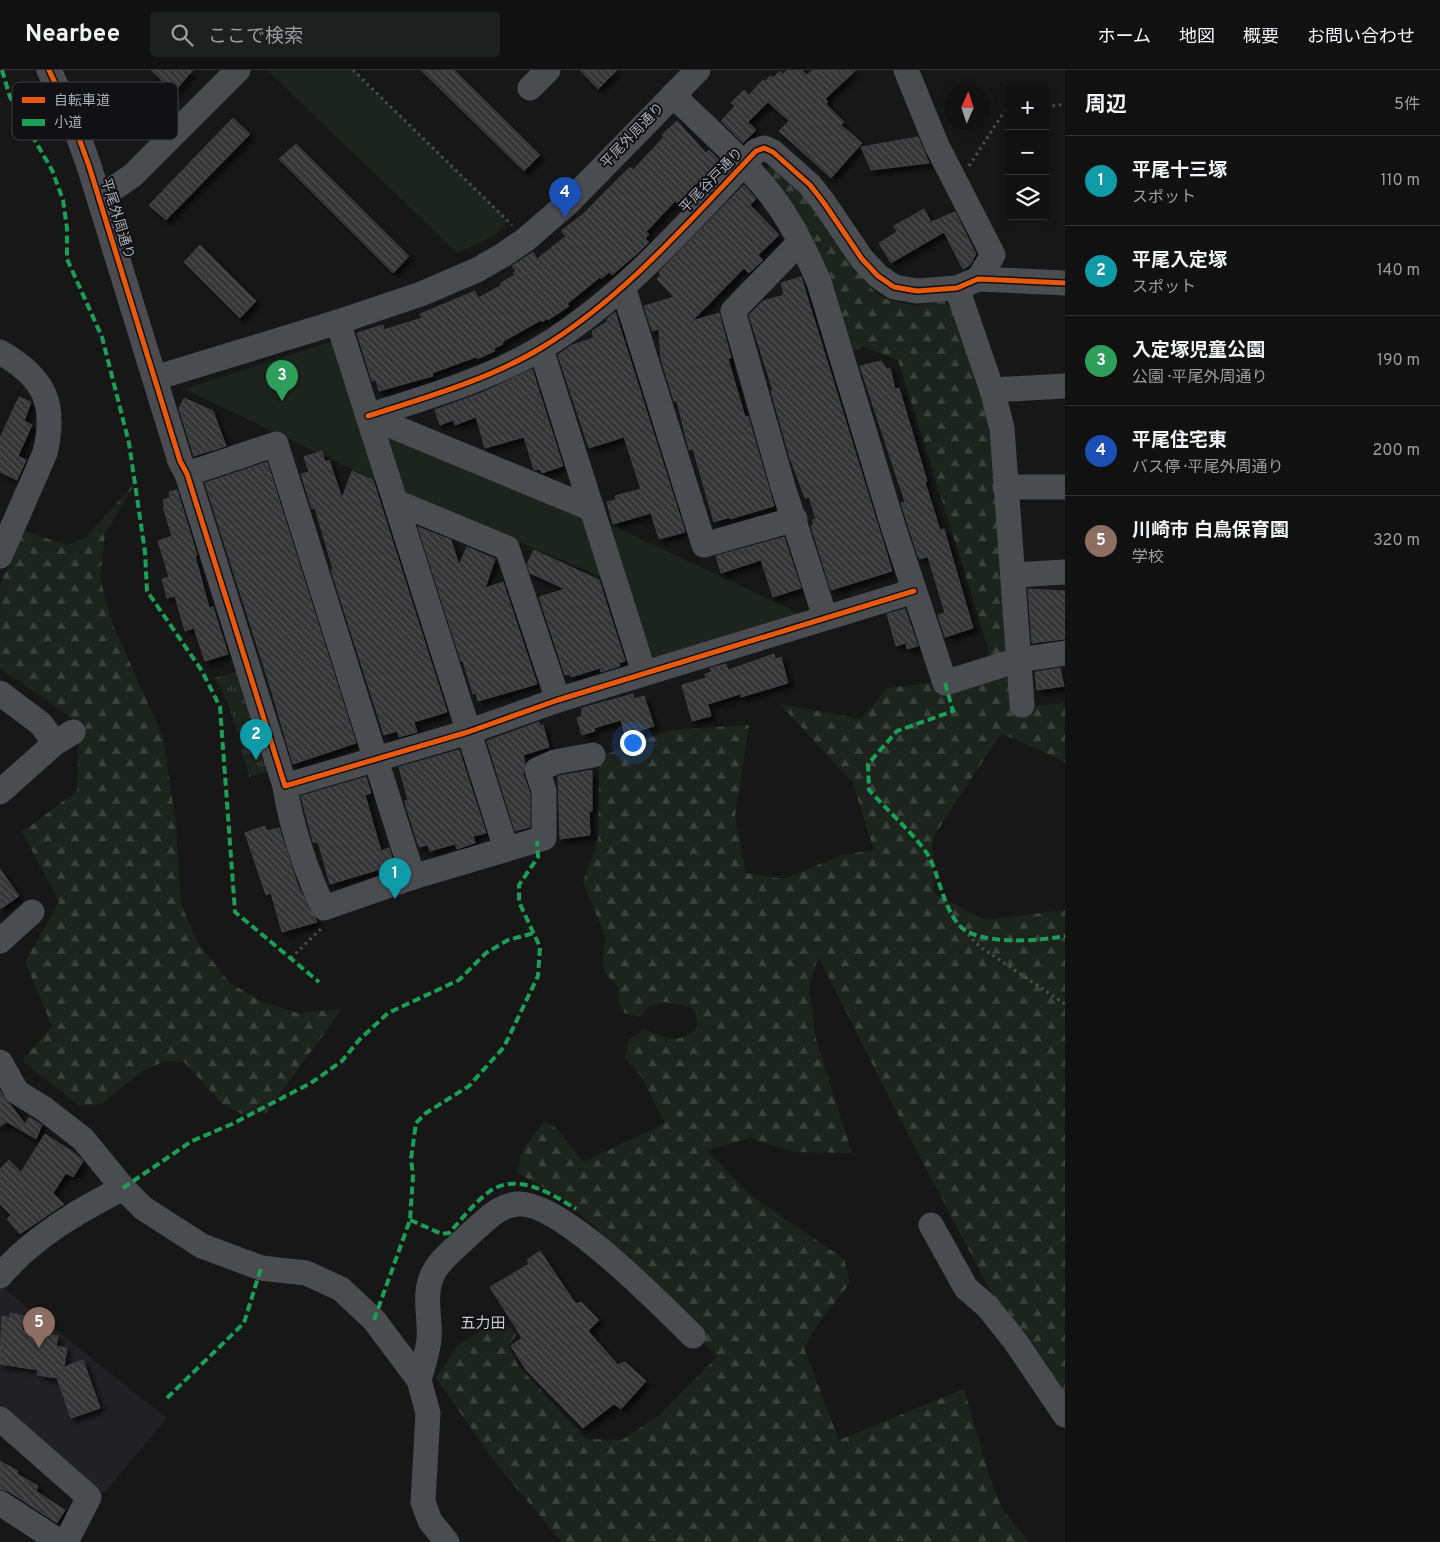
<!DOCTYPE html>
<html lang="ja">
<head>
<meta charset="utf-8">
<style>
  :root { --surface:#111; --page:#1e1f1f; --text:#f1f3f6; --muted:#9c9d9f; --line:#303131; --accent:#7c3aed }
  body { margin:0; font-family:Overpass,"Noto Sans JP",sans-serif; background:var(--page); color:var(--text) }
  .controls { position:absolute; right:15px; top:15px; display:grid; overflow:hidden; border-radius:5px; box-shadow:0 2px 12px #0003 }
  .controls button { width:45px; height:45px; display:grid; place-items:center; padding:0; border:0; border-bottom:1px solid var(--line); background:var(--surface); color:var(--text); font:25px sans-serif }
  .compass { position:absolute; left:945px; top:15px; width:45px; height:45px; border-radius:50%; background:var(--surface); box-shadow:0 2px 12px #0003; rotate:3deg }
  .you { position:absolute; left:632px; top:672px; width:18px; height:18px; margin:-12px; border:4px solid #fff; border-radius:50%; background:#1a73e8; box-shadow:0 0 0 8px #1a73e833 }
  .badge { display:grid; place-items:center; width:32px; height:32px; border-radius:50%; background:var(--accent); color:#fff; font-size:16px; font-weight:700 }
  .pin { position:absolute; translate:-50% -41px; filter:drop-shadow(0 1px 2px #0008) }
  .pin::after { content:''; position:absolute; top:26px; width:18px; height:15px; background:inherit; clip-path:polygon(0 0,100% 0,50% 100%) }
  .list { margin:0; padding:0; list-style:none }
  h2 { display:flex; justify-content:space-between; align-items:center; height:65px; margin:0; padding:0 20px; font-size:21px }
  h2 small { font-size:16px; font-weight:400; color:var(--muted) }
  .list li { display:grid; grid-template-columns:32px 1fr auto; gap:15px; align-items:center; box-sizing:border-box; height:90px; padding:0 20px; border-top:1px solid var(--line) }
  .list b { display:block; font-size:19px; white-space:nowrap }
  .list p { margin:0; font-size:16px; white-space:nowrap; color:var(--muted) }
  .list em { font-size:16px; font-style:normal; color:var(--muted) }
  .icon { flex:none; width:28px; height:28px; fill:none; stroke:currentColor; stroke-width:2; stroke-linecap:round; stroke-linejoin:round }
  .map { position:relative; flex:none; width:1065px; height:1472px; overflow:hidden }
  header { display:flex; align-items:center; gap:30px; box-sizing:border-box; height:70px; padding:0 25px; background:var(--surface); border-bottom:1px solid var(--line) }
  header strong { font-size:24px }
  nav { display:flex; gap:28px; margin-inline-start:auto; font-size:18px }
  .search { width:350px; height:45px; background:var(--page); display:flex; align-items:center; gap:12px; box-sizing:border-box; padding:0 18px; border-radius:5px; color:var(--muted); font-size:19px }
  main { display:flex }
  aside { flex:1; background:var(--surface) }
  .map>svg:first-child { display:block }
  .built { fill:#212123 }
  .grass { fill:url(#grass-tufts) }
  .forest { fill:url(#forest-firs) }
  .park { fill:#1d241e }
  .building { fill:url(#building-back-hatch); stroke:#3f4043; filter:url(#shadow) }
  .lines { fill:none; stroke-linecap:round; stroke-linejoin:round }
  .path { stroke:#4d4e52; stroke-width:3; stroke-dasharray:2.5 4; stroke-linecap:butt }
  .minor { stroke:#4b4c50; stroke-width:25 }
  .quiet { stroke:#1a9f57; stroke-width:4; stroke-dasharray:8 4; stroke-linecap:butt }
  .cycleway-casing { stroke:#111113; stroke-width:8 }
  .cycleway { stroke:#e8590c; stroke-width:5 }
  .labels { text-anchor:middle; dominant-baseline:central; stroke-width:4; stroke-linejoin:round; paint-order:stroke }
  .street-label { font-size:14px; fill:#a8adb8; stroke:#111113 }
  .neighbourhood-label { font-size:15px; fill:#c9ccd4; stroke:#111113 }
  .key { fill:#111113; stroke:#3e4045; stroke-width:1 }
  .key-label { font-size:14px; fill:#a8adb8 }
</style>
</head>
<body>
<header>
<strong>Nearbee</strong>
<div class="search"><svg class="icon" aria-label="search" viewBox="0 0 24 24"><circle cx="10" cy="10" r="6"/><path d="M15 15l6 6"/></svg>ここで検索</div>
<nav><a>ホーム</a><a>地図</a><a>概要</a><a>お問い合わせ</a></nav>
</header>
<main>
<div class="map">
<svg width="1065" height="1472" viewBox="0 0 1065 1472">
  <defs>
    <pattern id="grass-tufts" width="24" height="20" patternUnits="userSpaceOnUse" patternTransform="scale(1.25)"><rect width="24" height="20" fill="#1d241e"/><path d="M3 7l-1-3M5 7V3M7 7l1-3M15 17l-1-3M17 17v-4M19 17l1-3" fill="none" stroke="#3b413d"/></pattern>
    <pattern id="forest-firs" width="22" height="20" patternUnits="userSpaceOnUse" patternTransform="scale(1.25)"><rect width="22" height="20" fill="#1d241e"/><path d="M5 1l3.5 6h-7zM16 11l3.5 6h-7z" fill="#3b413d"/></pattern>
    <pattern id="building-back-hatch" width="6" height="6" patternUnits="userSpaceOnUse" patternTransform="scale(1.25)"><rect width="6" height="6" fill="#353536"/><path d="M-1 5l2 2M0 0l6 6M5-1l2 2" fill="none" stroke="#4f5051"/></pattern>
    <filter id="shadow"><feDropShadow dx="4.5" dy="4.5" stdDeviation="2.5" flood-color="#0009"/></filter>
  </defs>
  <rect width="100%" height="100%" fill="#171717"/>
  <path class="built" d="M 2,1217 L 167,1348 L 104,1423 L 0,1336 L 0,1219 Z"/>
  <path class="grass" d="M 242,600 L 271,700 L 249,707 C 239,673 234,637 214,608 Z"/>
  <g class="forest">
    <path d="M 771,94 L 796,114 L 848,183 L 868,215 L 882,228 L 915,236 L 944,231 L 947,235 L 953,234 L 996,362 L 1010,586 L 957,605 L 950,598 L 989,585 L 989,580 L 898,290 L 863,277 L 852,281 L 836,225 L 818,186 L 764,102 Z"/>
    <path d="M 136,412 L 105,464 L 100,508 L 112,553 L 163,667 L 176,755 L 181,834 L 198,873 L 229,912 L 262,932 L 298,943 L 342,939 L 266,1043 L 242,1044 L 222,1034 L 184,992 L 165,991 L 142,1001 L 102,1034 L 79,1035 L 22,991 L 52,956 L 25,892 L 59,832 L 22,762 L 77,721 L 79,653 L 0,598 L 0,515 L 24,461 L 67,475 L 85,468 Z"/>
    <path d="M 1018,591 L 1034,636 L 1065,633 L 1065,692 L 1001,663 L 932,769 L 934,824 L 986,850 L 1065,840 L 1065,1322 L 1060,1319 L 986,1213 L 897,1043 L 818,886 L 809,918 L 816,969 L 852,1083 L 794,1082 L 750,1068 L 707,1080 L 749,1124 L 844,1189 L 850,1213 L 815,1258 L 804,1278 L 839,1370 L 964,1319 L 988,1402 L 1002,1439 L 1029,1472 L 562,1472 L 496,1394 L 436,1308 L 458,1275 L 488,1257 L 504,1252 L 517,1264 L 508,1276 L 518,1295 L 586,1369 L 622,1370 L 659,1345 L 717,1287 L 591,1153 L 552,1122 L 517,1103 L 522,1081 L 544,1051 L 556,1058 L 584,1092 L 665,1053 L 641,1006 L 625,988 L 629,970 L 644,959 C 665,968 680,976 698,957 L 695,942 L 690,937 L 665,932 L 649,936 L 640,947 L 624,943 L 619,933 L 617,915 L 605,903 L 603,890 L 605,866 L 583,812 L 598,770 L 599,687 L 671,660 L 749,655 L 735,746 L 746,803 L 783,809 L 842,785 L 874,780 L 853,713 L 780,634 L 861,649 L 887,618 L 939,612 Z"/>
  </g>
  <g class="park">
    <path d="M 267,0 L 353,0 L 507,149 C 501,167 472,176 457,183 Z"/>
    <path d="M 334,271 L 379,412 L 184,319 Z"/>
    <path d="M 385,362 L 587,448 L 606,509 L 401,422 Z"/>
    <path d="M 607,453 L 799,543 L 781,554 L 653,589 Z"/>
  </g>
  <g class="building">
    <path d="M 151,0 L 193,0 L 174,22 Z"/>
    <path d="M 421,0 L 454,0 L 540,85 L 524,101 Z"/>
    <path d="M 580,0 L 617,0 L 598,19 Z"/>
    <path d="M 787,0 L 802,0 L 807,5 L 813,0 L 856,0 L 825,29 L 828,32 L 826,34 L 844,52 L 841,55 L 862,73 L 831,108 L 779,61 L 789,51 L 768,32 L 748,52 L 756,60 L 743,73 L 721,51 L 735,36 L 731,33 L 744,20 L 749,25 L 763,10 L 765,12 L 770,6 L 773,8 L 780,1 L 783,4 Z"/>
    <path d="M 233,48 L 250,64 L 166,150 L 149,135 Z"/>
    <path d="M 677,51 L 706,83 L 709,80 L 720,91 L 677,133 L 675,131 L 646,162 L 649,164 L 645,169 L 649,172 L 639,182 L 612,205 L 609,202 L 601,209 L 600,207 L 567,234 L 569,236 L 548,250 L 547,248 L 542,252 L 541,250 L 502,272 L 503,274 L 494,278 L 495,281 L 477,289 L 476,287 L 432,303 L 433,306 L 379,321 L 376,310 L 372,311 L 357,263 L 383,255 L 384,260 L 422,248 L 420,244 L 475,221 L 478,228 L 500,216 L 502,212 L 515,205 L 513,203 L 516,201 L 512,196 L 533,182 L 537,189 L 566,166 L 561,161 L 582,145 L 630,97 L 633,100 L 664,67 L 662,65 Z"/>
    <path d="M 918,67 L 929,93 L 871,100 L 861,77 Z"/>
    <path d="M 296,74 L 409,186 L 393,203 L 279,89 Z"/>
    <path d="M 744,115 L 756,129 L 750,135 L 779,165 L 758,185 L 763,190 L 749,203 L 744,198 L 692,251 L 719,243 L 731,288 L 728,289 L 745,347 L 748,346 L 774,436 L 730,449 L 730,447 L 714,452 L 693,379 L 689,380 L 677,331 L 674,331 L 661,289 L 659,259 L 652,261 L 644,236 L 674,227 L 657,209 L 661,205 L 659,202 Z"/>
    <path d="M 924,139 L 931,152 L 955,142 L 976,184 L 970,195 L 963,199 L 944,162 L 891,193 L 879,173 L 897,162 L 894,156 Z"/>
    <path d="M 200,175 L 256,231 L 240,248 L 184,192 Z"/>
    <path d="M 801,207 L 892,501 L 831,520 L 811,456 L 814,455 L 812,450 L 816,449 L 809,427 L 805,428 L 790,388 L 771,321 L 773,321 L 749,245 L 763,231 L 784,225 L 781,213 Z"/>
    <path d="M 615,242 L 685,462 L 659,469 L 651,443 L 613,454 L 607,432 L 616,430 L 615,426 L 641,419 L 624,367 L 589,378 L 558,285 L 572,275 L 594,268 L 592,261 L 607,252 L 607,249 Z"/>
    <path d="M 881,291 L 887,299 L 890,298 L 895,319 L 899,318 L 927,411 L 925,412 L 940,460 L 944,459 L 973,558 L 945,567 L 938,545 L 945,543 L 928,487 L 920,489 L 918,486 L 901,433 L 905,432 L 860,296 Z"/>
    <path d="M 532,299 L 563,396 L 542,403 L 540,399 L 534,400 L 524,367 L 485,378 L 476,347 L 455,355 L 453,350 L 440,355 L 435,340 L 484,322 Z"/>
    <path d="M 19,327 L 31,332 L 24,351 L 32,355 L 18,386 L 26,390 L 17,410 L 0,402 L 0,368 Z"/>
    <path d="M 184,328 L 213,341 L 226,376 L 194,386 L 179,339 Z"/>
    <path d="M 322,381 L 325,392 L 329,390 L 342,428 L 352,401 L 373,410 L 447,642 L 414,652 L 417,662 L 399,667 L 397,661 L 384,665 L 331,500 L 333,499 L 315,438 L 312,439 L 301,404 L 309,402 L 304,387 Z"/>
    <path d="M 267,392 L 356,673 L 293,694 L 270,616 L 205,413 Z"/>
    <path d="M 177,420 L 197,485 L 195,486 L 207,530 L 209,538 L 213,537 L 228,584 L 205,591 L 194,558 L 185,561 L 175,526 L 167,528 L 162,509 L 169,507 L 158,471 L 172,466 L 163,437 L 165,437 L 163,430 L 170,428 L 169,422 Z"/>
    <path d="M 418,457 L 451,470 L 459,495 L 467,477 L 495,489 L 485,518 L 503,512 L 537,614 L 478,631 L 476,623 L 473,624 L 463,591 L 461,591 Z"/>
    <path d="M 784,467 L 801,518 L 773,527 L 761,490 L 721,503 L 716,486 Z"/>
    <path d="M 534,480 L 599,510 L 625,591 L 619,593 L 620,596 L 601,602 L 600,598 L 571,607 L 569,604 L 565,605 L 539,527 L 565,519 L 530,503 L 527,494 Z"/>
    <path d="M 1028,519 L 1065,521 L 1065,569 L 1032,573 Z"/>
    <path d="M 905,539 L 918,576 L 907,579 L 906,573 L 896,576 L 887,544 Z"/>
    <path d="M 774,584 L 775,589 L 781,587 L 788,613 L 741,627 L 740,624 L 708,634 L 711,646 L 692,651 L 682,615 L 706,608 L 705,604 L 712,602 L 710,598 L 726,594 L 728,600 Z"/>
    <path d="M 1060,598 L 1064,616 L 1037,620 L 1035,602 Z"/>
    <path d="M 633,624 L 634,629 L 644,626 L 654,656 L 625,665 L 621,650 L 594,658 L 595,661 L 582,665 L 577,648 L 582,646 L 582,638 Z"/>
    <path d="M 539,652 L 540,656 L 543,655 L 549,677 L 523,685 L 525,693 L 523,704 L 530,723 L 530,757 L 515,761 L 487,671 Z"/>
    <path d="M 459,680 L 486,763 L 473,766 L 475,773 L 457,779 L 455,774 L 430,781 L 428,775 L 419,777 L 406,736 L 405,731 L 408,730 L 399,697 Z"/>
    <path d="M 592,700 L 592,741 L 589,741 L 590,765 L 560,769 L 558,706 Z"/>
    <path d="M 366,707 L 371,723 L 365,725 L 381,781 L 389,778 L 394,795 L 330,814 L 319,775 L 316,772 L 313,772 L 301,726 Z"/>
    <path d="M 265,756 L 267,761 L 279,758 L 298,816 L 317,852 L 282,862 L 271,823 L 266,825 L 245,763 Z"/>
    <path d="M 0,799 L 19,826 L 0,839 Z"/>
    <path d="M 0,1021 L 25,1054 L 29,1047 L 42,1055 L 36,1069 L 7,1052 L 0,1056 Z"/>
    <path d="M 45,1064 L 76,1084 L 83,1091 L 73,1107 L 66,1103 L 53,1123 L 64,1134 L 20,1164 L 7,1149 L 11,1145 L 0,1134 L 0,1099 L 9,1090 L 21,1102 Z"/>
    <path d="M 540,1181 L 576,1234 L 581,1232 L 599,1250 L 588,1261 L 618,1295 L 625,1292 L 646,1311 L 621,1339 L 614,1334 L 583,1358 L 527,1301 L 511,1276 L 522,1268 L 490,1217 L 529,1194 L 527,1190 Z"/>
    <path d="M 10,1243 L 24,1246 L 22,1260 L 58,1266 L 56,1276 L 67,1278 L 64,1297 L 83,1290 L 100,1338 L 71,1348 L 57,1308 L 37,1305 L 38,1300 L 0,1294 L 2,1246 L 10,1248 Z"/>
    <path d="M 0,1391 L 18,1401 L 17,1404 L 38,1416 L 36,1421 L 65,1440 L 57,1453 L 8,1421 L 0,1419 Z"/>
  </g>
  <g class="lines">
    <g class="path">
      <path d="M 353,0 L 512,155"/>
      <path d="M 1046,37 L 1065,34"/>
      <path d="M 969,96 L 1004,42 L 1009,40"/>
      <path d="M 959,855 L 979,876 L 1065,934"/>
      <path d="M 291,888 L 321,859"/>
    </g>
    <g class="minor">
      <path d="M 49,0 L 75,57 L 89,96 L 180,391 L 187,404 L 285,716 L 468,662 L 558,630 L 914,521"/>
      <path d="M 906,0 L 937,76 L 993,185 L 978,209"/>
      <path d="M 530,18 L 548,0"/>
      <path d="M 673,25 C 711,63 761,104 788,150 C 800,170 810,191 819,212 L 893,456 L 945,613 L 1018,590 L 1065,583"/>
      <path d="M 100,128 L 133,105 L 238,0"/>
      <path d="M 799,173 L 733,241 L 783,417 L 825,547"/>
      <path d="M 623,217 L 704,475 L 795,449"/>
      <path d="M 957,218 L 992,320 L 1002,358 L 1022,635"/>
      <path d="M 338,252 L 506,779"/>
      <path d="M 541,279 L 644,603"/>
      <path d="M 0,282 C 44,307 57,333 45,383 L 0,486"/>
      <path d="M 155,308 L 338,252 L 421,224 L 477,200 L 503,185 L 525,170 L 569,132 L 698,0"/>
      <path d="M 992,320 L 1065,316"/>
      <path d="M 368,346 C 424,328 490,309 541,278 C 624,228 690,150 756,81 L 764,78 L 773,82 L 810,115 L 824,133 L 862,189 L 878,206 L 894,217 L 917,221 L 957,218 L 978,209 L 1065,213"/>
      <path d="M 368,346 L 592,439"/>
      <path d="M 187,404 L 276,374 L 413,807 L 324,838 C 307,806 290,752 285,716"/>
      <path d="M 1005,417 L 1065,417"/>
      <path d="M 396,432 L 507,478 L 558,630"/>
      <path d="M 1014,505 L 1065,502"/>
      <path d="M 0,623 L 41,654 L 55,673"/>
      <path d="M 0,722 L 55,673 L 73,662"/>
      <path d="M 413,807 L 544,768 L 544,721 L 537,700 L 555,692 L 593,685"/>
      <path d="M 0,871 L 32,842"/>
      <path d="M 0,992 L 17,1022 L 43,1038 L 83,1069 L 123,1118 C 78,1141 33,1167 0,1206"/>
      <path d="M 123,1118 L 143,1138 L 202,1176 L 261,1198 L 306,1203 L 341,1219 L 374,1250 L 419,1310 L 428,1343 L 423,1432 L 430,1451 L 447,1472"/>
      <path d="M 931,1155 L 966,1218 L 987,1236 L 1015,1271 L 1065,1345"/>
      <path d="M 419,1310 C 423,1297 427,1284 429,1270 C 431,1249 423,1226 432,1206 C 438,1190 458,1176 470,1164 C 484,1152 497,1136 517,1134 C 560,1130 661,1235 693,1266"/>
      <path d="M 0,1349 L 89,1427 L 66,1472"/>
      <path d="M 0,1433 L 60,1472"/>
    </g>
    <g class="quiet">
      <path d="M 2,0 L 10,27 L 52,100 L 63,130 L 67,158 L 67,189 L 102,267 L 129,373 L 145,482 L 147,521 L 202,601 L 220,637 L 235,842 L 319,912"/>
      <path d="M 945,613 L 953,641 L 897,661 L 868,694 L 869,720 C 884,737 917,767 928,785 C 940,807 942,835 959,855 C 977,876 1040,871 1065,866"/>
      <path d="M 123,1118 L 192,1071 L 232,1054 L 311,1013 L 342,991 L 359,970 L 388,943 L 459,910 L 486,883 L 508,870 L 534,863"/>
      <path d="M 410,1150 L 442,1164 L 449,1163 C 462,1149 475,1132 490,1121 C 518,1102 552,1124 576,1139"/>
      <path d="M 374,1250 L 410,1150 L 413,1106 L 411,1089 L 416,1053 L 426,1043 L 469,1016 L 504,977 L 538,906 L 540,877 L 519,832 L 519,815 L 538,787 L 537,771"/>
      <path d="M 167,1328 L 244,1253 L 261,1198"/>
    </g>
    <defs>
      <g id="cycleway">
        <path d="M 49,0 L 75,57 L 89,96 L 180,391 L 187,404 L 285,716 L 468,662 L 558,630 L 914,521"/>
        <path d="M 368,346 C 424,328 490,309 541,278 C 624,228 690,150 756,81 L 764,78 L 773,82 L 810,115 L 824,133 L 862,189 L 878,206 L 894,217 L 917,221 L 957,218 L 978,209 L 1065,213"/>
      </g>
    </defs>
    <use href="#cycleway" class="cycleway-casing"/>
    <use href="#cycleway" class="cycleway"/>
  </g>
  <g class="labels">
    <g class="street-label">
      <text transform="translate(633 66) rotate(-46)">平尾外周通り</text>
      <text transform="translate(712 111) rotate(-46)">平尾谷戸通り</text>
      <text transform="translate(117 149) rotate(73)">平尾外周通り</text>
    </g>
    <g class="neighbourhood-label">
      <text x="483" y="1254">五力田</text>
    </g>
  </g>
  <rect x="12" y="12" width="166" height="58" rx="8" class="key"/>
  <rect x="22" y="27" width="23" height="6" fill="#e8590c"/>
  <rect x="22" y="49" width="23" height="7" fill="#1a9f57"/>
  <g class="key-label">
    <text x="54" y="35">自転車道</text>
    <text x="54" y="57">小道</text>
  </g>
</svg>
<div class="controls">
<button>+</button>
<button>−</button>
<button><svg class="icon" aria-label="layers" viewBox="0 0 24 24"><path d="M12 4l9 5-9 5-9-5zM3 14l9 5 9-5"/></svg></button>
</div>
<svg class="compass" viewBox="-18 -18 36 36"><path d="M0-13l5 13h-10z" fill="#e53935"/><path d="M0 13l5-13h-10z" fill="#9c9d9f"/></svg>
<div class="you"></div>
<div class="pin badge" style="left:395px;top:829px;background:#0f9aa8">1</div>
<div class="pin badge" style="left:256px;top:690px;background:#0f9aa8">2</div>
<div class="pin badge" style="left:282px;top:331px;background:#2e9e5b">3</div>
<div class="pin badge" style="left:565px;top:148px;background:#1a4fb4">4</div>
<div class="pin badge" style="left:39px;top:1278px;background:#8d6e63">5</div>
</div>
<aside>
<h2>周辺<small>5件</small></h2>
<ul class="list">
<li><span class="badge" style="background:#0f9aa8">1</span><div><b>平尾十三塚</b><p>スポット</p></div><em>110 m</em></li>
<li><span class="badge" style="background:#0f9aa8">2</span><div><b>平尾入定塚</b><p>スポット</p></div><em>140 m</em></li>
<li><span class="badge" style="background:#2e9e5b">3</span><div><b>入定塚児童公園</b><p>公園 · 平尾外周通り</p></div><em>190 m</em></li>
<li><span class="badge" style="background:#1a4fb4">4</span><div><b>平尾住宅東</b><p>バス停 · 平尾外周通り</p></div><em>200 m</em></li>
<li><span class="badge" style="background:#8d6e63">5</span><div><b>川崎市 白鳥保育園</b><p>学校</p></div><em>320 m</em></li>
</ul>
</aside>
</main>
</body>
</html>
